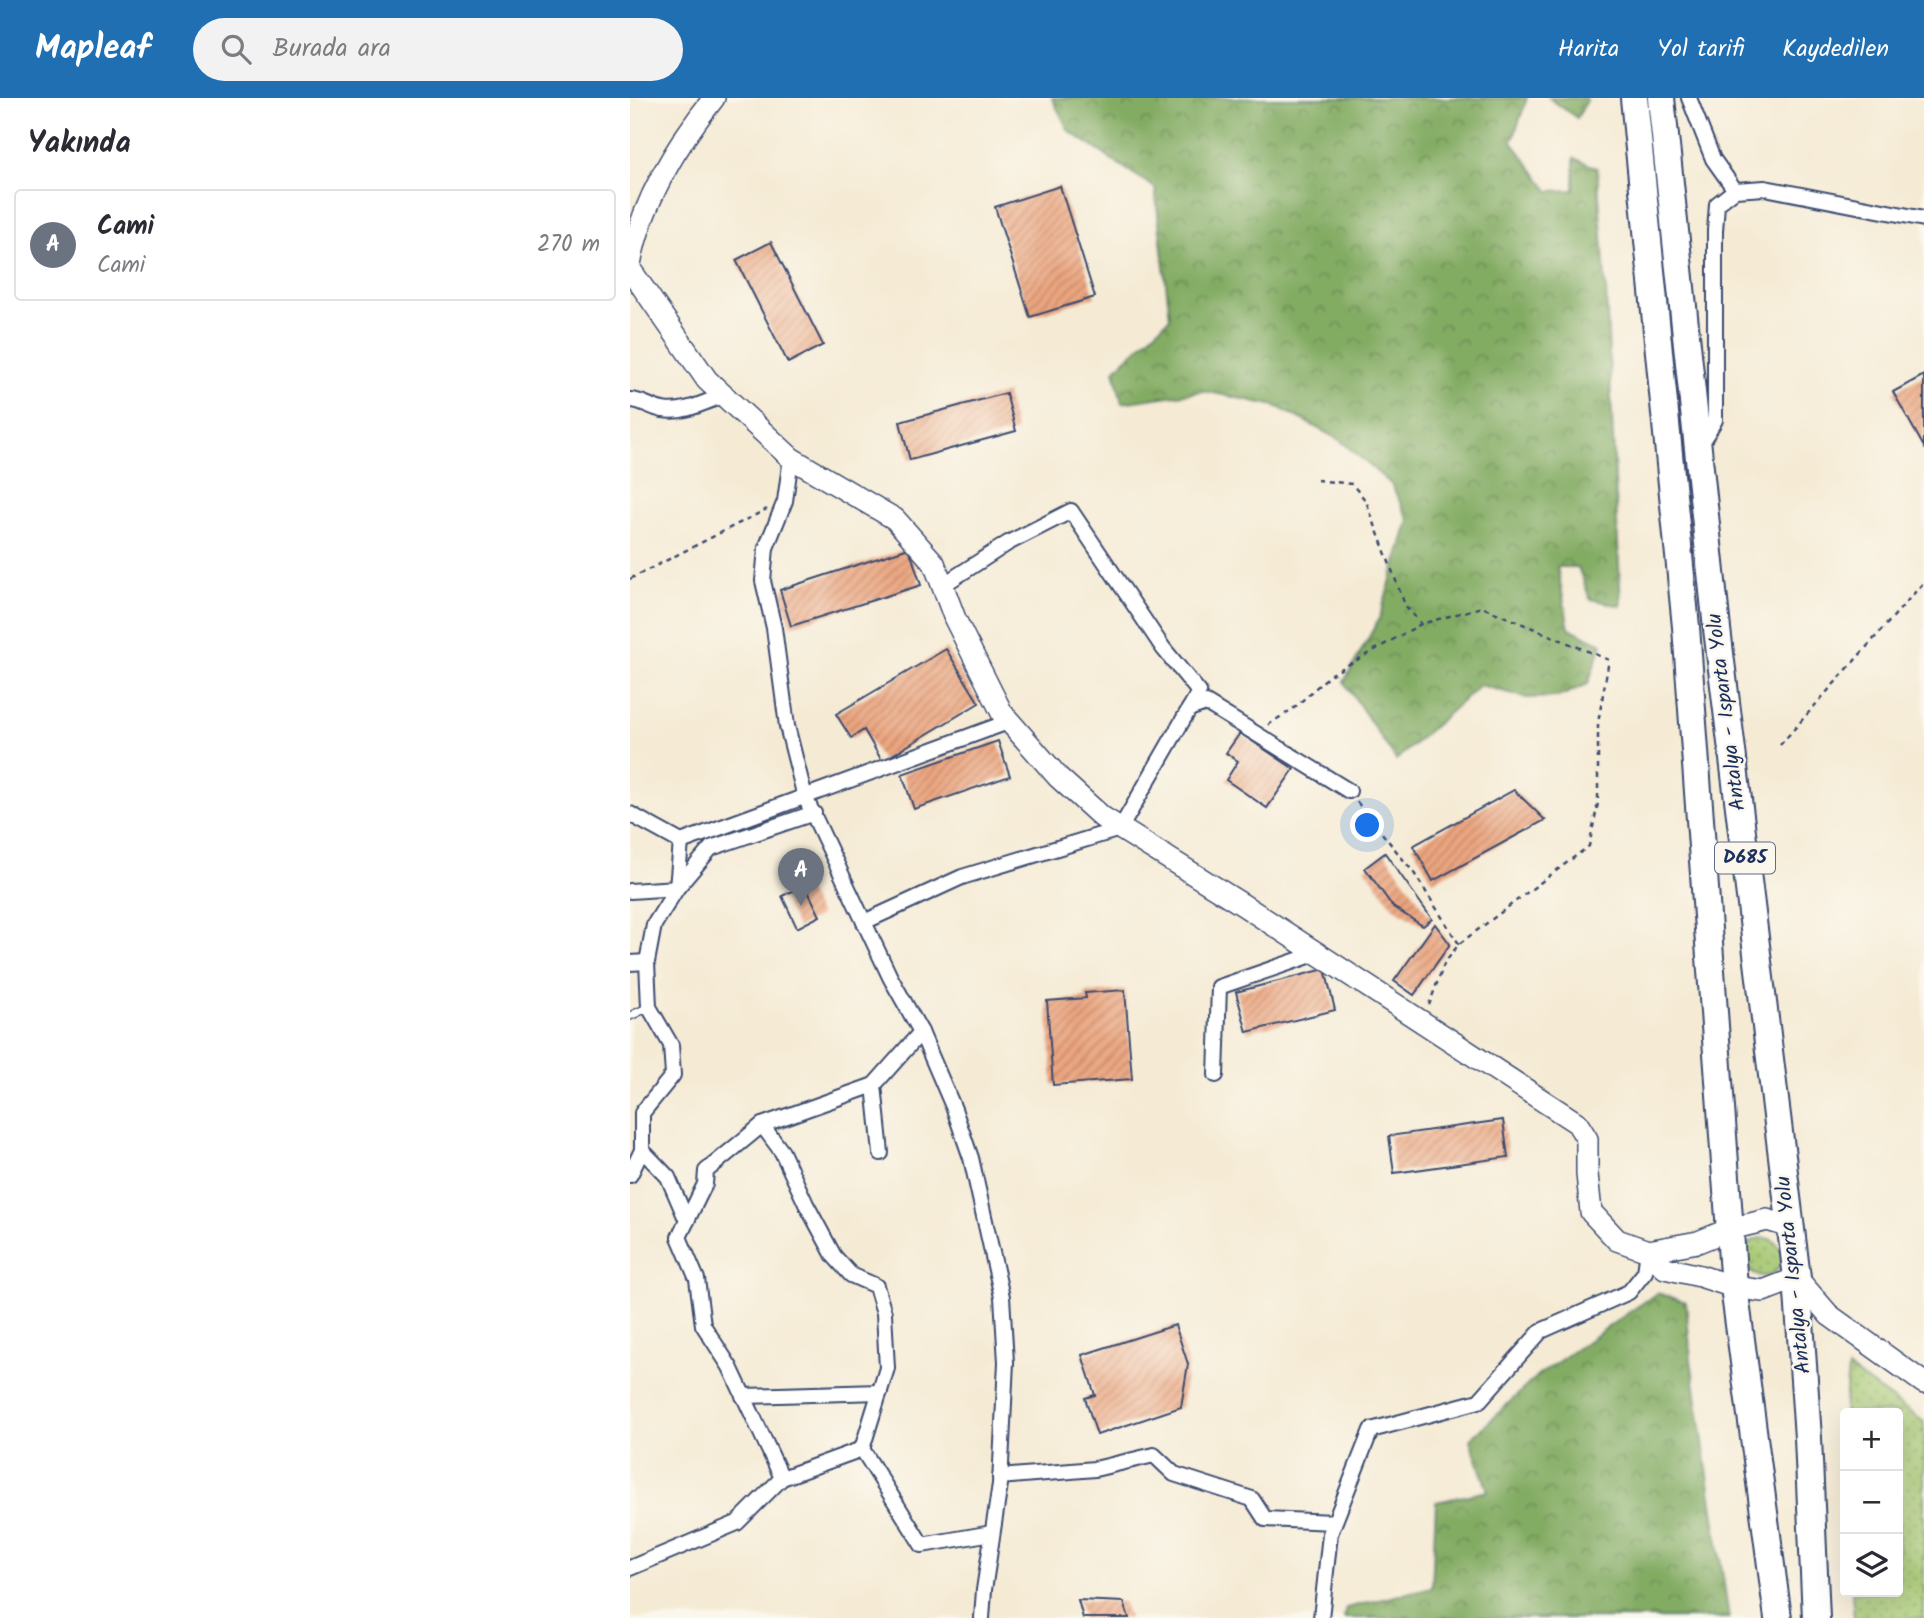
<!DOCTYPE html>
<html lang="tr">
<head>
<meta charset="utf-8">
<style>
  :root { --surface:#fff; --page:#f2f2f3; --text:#2b2b33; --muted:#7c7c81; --line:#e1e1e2; --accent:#1f6fb2 }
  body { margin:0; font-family:Kalam,sans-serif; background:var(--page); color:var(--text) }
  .controls { position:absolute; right:21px; bottom:21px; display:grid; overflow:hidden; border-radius:7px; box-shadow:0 7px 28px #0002 }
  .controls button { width:63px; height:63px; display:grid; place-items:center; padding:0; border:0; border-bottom:2px solid var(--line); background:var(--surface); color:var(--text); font:35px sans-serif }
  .you { position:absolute; left:738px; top:728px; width:24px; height:24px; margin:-18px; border:5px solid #fff; border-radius:50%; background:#1a73e8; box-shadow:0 0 0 10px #1a73e833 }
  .badge { display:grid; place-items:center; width:46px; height:46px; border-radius:50%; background:var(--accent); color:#fff; font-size:23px; font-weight:700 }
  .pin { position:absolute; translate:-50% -58px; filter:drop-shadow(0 2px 4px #0008) }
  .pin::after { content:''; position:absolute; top:37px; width:24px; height:21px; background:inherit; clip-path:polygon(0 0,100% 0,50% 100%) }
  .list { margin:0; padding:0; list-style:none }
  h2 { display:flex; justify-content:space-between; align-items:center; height:91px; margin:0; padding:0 28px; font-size:30px }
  h2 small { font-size:23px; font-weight:400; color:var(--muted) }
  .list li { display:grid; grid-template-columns:46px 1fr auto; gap:21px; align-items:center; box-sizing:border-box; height:112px; margin:0 14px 14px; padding:0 14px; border:2px solid var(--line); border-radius:7px }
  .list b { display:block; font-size:26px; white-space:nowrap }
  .list p { margin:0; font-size:23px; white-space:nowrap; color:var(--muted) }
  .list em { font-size:23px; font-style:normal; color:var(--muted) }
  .icon { flex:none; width:38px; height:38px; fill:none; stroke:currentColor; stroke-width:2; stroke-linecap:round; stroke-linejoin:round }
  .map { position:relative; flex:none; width:1294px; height:1520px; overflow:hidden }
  header { display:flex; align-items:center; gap:42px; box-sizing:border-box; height:98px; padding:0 35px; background:var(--accent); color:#fff }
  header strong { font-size:33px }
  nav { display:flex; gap:38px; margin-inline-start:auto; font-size:24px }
  .search { width:490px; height:63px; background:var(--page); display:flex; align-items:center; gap:18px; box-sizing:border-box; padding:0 24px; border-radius:38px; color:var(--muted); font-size:26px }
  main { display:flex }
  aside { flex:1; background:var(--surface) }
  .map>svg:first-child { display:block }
  .grass { fill:url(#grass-dots); stroke:#607b68; stroke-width:2 }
  .forest { fill:url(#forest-crowns); stroke:#4f6e60; stroke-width:2 }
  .building { fill:url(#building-hatch) }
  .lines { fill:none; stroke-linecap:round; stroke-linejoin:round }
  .lane-casing { stroke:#3c4b70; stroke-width:10 }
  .street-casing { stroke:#3c4b70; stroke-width:18 }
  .secondary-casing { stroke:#3c4b70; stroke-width:24 }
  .highway-casing { stroke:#3c4b70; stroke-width:30 }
  .path { stroke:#3c4b70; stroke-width:2.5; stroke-dasharray:5 5; stroke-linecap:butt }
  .lane { stroke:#fff; stroke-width:7 }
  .street { stroke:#fff; stroke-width:14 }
  .secondary { stroke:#fff; stroke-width:21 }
  .highway { stroke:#fff; stroke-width:26 }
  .labels { text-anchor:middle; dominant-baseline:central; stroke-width:5; stroke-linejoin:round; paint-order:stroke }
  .shield { fill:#fbf7ec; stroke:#5e6b89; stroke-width:2 }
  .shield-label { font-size:19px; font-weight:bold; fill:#1b2f5e }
  .street-label { font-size:21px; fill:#1b2f5e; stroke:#fbf7ec }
</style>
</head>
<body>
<header>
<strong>Mapleaf</strong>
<div class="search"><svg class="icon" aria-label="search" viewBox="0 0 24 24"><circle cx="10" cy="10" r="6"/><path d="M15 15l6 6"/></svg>Burada ara</div>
<nav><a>Harita</a><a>Yol tarifi</a><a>Kaydedilen</a></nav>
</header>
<main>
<aside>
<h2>Yakında<small></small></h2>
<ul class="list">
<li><span class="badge" style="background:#6b7280">A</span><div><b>Cami</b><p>Cami</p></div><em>270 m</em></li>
</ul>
</aside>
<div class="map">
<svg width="1294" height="1520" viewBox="0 0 1294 1520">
  <defs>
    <pattern id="grass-dots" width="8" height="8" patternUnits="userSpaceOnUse" patternTransform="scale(1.75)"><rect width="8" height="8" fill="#a4c771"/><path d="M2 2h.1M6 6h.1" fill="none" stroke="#85a260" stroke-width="1.8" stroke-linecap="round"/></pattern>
    <pattern id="forest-crowns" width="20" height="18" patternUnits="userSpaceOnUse" patternTransform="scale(1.75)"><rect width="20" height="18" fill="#83ac63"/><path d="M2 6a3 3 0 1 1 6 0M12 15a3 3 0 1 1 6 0" fill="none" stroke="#6a8c55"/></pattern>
    <pattern id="building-hatch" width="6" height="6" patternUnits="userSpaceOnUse" patternTransform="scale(1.75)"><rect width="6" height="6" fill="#eca57f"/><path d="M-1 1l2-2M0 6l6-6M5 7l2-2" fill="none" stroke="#be876b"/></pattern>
  </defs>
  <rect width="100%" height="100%" fill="#fbf7ec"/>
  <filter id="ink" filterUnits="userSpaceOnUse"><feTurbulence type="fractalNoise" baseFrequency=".0143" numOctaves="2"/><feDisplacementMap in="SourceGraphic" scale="14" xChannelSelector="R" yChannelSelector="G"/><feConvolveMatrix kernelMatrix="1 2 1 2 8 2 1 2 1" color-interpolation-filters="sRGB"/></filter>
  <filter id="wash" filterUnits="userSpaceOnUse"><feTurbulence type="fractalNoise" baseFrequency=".00686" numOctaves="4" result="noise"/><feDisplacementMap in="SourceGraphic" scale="28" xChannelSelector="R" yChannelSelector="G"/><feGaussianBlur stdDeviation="1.57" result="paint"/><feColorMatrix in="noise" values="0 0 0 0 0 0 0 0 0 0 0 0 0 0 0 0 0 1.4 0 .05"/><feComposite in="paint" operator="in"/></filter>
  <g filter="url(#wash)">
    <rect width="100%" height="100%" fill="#f5ebd5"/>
    <g class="grass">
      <circle cx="1133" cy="1159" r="19"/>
      <path d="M 1218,1270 L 1294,1324 L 1294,1520 L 1224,1520 L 1222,1494 L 1268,1494 L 1268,1315 L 1215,1315 L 1215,1422 L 1210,1362 Z"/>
    </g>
    <g class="forest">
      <path d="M 422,0 L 897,0 L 882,44 L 919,93 L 944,92 L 944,60 L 967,70 L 976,192 L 991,508 L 960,501 L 948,469 L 927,469 L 939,530 L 972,546 L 958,586 L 928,599 L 897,600 L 850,587 L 766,662 L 714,584 L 749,521 L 779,422 L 761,386 L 710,342 L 646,308 L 574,293 L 492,305 L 484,272 L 540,220 L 525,90 L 439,33 Z"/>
      <path d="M 919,0 L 956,0 L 957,2 L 947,20 Z"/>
      <path d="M 1027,1195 L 1056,1204 L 1061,1262 L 1099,1520 L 714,1520 L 716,1510 L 802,1489 L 806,1404 L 858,1393 L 840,1342 L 906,1279 Z"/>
    </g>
    <g id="blocks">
      <g class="building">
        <path d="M 430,88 L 465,199 L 400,219 L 365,109 Z"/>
        <path d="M 141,144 L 193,247 L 158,265 L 106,162 Z"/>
        <path d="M 1294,277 L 1294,349 L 1263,294 Z"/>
        <path d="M 376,295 L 386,333 L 280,362 L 270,324 Z"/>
        <path d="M 279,450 L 291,487 L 161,528 L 150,492 Z"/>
        <path d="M 316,551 L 349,605 L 252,663 L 234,632 L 221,640 L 206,616 Z"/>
        <path d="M 610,635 L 664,671 L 637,710 L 596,682 L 608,663 L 596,655 Z"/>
        <path d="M 368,643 L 380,678 L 284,711 L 272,676 Z"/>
        <path d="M 884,692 L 915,722 L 803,783 L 783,748 Z"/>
        <path d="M 755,755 L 802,821 L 793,828 L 763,809 L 735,770 Z"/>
        <path d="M 175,787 L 190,818 L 167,830 L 152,798 Z"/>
        <path d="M 805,826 L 820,846 L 784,897 L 764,883 Z"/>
        <path d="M 695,871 L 705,912 L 617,934 L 606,894 Z"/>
        <path d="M 495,892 L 502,981 L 423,987 L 417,903 L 456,900 L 455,895 Z"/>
        <path d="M 873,1022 L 878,1059 L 764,1075 L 759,1038 Z"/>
        <path d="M 545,1227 L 558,1266 L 551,1309 L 467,1337 L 455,1300 L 465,1297 L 452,1257 Z"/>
        <path d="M 448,1502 L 494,1504 L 499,1520 L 453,1520 Z"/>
      </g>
    </g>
  </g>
  <g filter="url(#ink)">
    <use href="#blocks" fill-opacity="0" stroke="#3c4b70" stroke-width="2"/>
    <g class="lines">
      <defs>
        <path id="lane" d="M 0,918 L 19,909"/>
        <g id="street">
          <path d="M 1059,0 L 1083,61 L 1105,92"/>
          <path d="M 0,302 C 12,302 21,310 33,312 C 53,316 75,304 94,297"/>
          <path d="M 1070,347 L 1085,322 L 1085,133 L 1087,106 L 1105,92 L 1135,90 L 1294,121"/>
          <path d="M 161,360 L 155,403 L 136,450 L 133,483 L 144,530 L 157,628 L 175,699 L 260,879 L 291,934 L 324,1011 L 341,1060 L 372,1199 L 376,1264 L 370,1386 L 354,1492 L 352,1520"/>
          <path d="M 559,611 L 576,605 L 719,693"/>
          <path d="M 0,716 L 51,744 L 378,624"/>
          <path d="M 0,793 L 47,790 L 81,750 L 184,715"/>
          <path d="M 234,824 L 332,779 L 490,731 L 569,594 L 533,550 L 441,413 L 378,445 L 313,487"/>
          <path d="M 0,865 L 17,864"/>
          <path d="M 291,934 L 244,987 L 132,1027 L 76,1073 L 75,1086 L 49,1139 L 67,1181 L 73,1227 L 100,1269 L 152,1380 L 232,1351 L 292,1447 L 362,1435"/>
          <path d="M 586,977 L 589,889 L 688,855"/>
          <path d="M 244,987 L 251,1055"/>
          <path d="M 132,1027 L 152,1054 L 176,1106 L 204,1158 L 221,1177 L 246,1188 L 254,1215 L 257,1270 L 232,1351"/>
          <path d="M 12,1052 L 38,1079 L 57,1123"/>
          <path d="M 0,1077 L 12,1052 L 12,1015 L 43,977 L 41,947 L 19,909 L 17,864 L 24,827 L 47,790 L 51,744"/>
          <path d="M 113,1298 L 250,1294"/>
          <path d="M 370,1379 L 465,1371 L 524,1357 L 544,1376 L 622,1401 L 635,1421 L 704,1424"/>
          <path d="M 0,1470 L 107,1425 L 152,1380"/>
          <path d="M 691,1520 L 700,1436 L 741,1332 L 849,1303 L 911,1233 L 999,1194 L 1015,1174 L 1018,1153"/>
        </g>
        <g id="secondary">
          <path d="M 0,166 C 11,106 46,47 84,0"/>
          <path d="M 0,171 L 77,282 L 161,360 L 265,421 L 304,465 L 325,521 L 372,615 L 428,679 L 472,719 L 613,807 L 947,1025 L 957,1041 L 957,1076 L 961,1114 L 987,1142 L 1018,1153"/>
          <path d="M 1162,1141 L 1154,1127 L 1137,1122 L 1100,1131 L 1068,1144 L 1018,1153 L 1035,1170 L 1070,1178 L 1104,1189 L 1133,1193 L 1167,1180 L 1199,1217 L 1294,1285"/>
        </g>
        <g id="highway">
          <path d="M 1004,0 L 1056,529 L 1104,1189 L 1148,1520"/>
          <path d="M 1031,0 L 1087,531 L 1167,1180 L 1178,1340 L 1186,1520"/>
        </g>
      </defs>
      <use href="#lane" class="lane-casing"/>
      <use href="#street" class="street-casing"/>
      <use href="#secondary" class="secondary-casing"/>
      <use href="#highway" class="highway-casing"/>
      <g class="path">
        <path d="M 687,382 L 722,386 L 736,403 L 775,507 L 790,525"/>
        <path d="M 0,481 L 137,411"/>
        <path d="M 638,627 L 664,610 L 700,577 L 791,526 L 852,509 L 979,562 L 968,625 L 968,705 L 959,748 L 829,846 L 814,866 L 799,907"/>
        <path d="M 1150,647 L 1294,484"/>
        <path d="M 727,704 L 784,775 L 829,846"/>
      </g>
      <use href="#lane" class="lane"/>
      <use href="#street" class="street"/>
      <use href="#secondary" class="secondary"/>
      <use href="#highway" class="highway"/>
    </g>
  </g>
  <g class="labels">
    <rect class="shield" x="1085" y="744.5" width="60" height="31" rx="5"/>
    <g class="shield-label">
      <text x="1115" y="760">D685</text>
    </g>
    <g class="street-label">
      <text transform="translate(1097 614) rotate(-97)">Antalya - Isparta Yolu</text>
      <text transform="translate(1164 1177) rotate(-96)">Antalya - Isparta Yolu</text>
    </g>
  </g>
</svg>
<div class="controls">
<button>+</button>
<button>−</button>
<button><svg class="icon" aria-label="layers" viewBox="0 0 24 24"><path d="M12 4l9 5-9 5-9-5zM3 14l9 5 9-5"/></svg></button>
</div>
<div class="you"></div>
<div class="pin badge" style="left:171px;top:808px;background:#6b7280">A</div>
</div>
</main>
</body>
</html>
